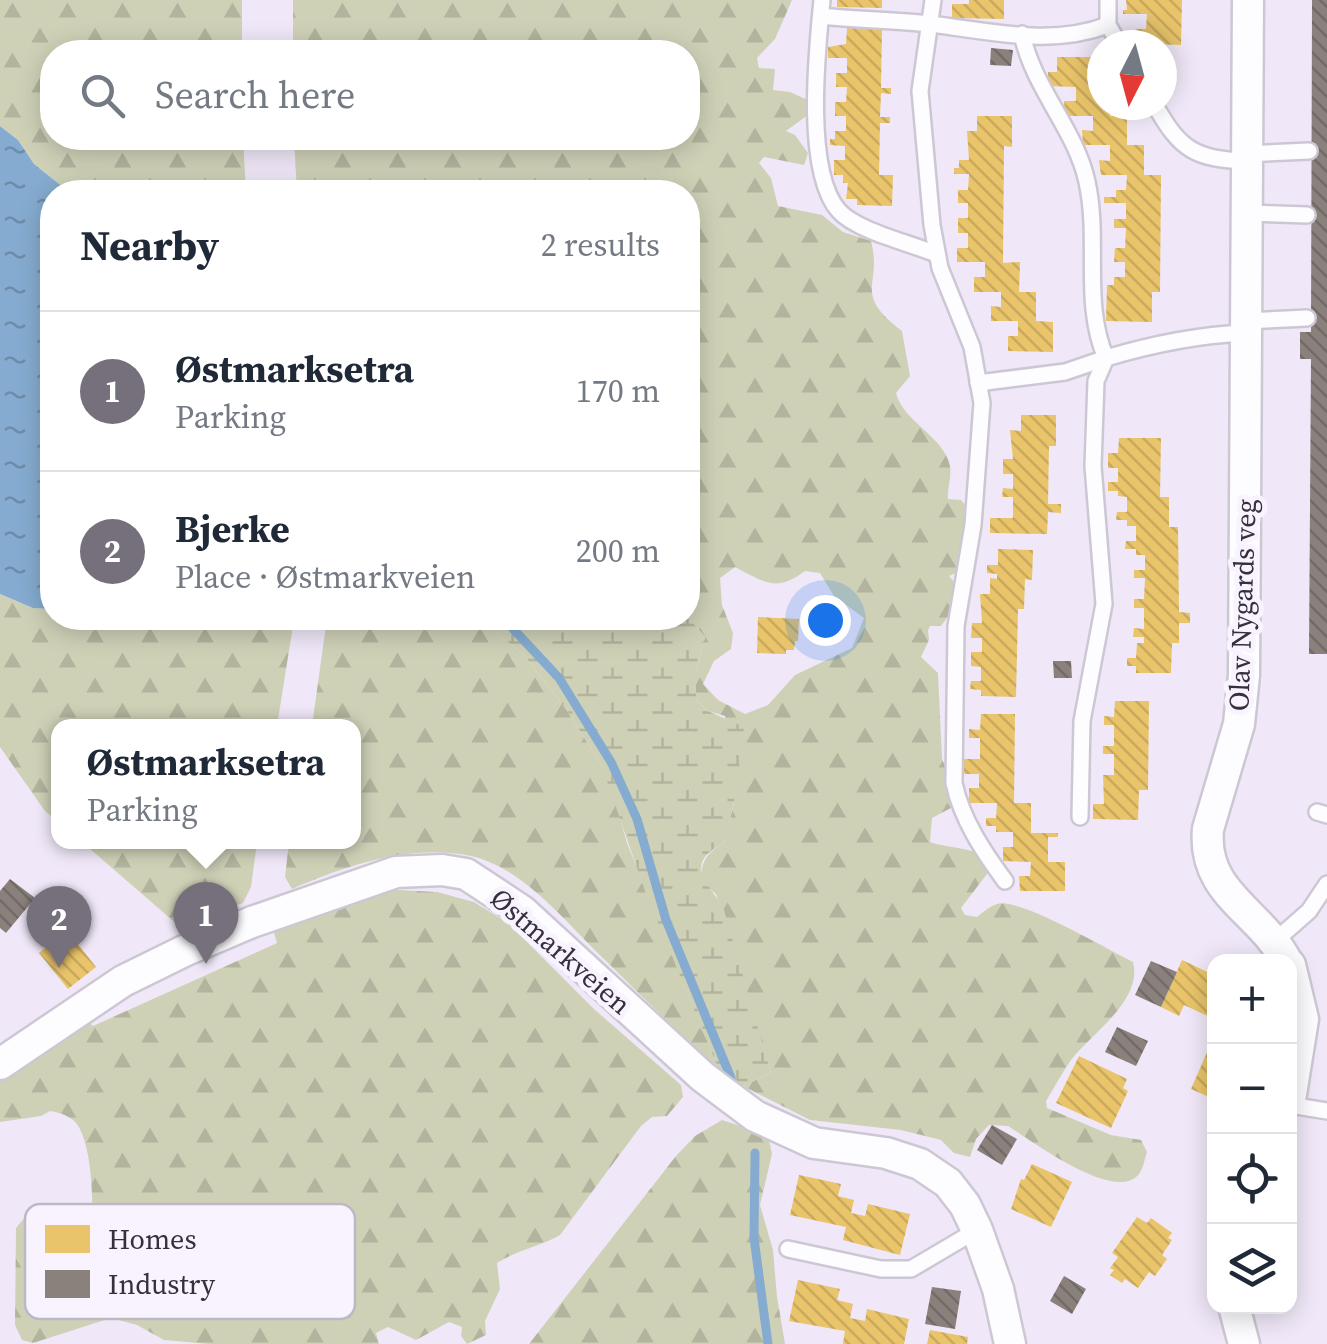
<!DOCTYPE html>
<html lang="en">
<head>
<meta charset="utf-8">
<style>
  :root { --surface:#fff; --page:#f2f2f3; --text:#1f2937; --muted:#747a83; --line:#e0e1e3; --accent:#76707d }
  body { margin:0; font-family:"Source Serif 4",serif; background:var(--page); color:var(--text) }
  .controls { position:absolute; right:30px; bottom:30px; display:grid; overflow:hidden; border-radius:20px; box-shadow:0 5px 25px #0003 }
  .controls button { width:90px; height:90px; display:grid; place-items:center; padding:0; border:0; border-bottom:2px solid var(--line); background:var(--surface); color:var(--text); font:50px sans-serif }
  .compass { position:absolute; left:1087px; top:30px; width:90px; height:90px; border-radius:50%; background:var(--surface); box-shadow:0 5px 25px #0003; rotate:186deg }
  .you { position:absolute; left:825px; top:620px; width:35px; height:35px; margin:-25px; border:8px solid #fff; border-radius:50%; background:#1a73e8; box-shadow:0 0 0 15px #1a73e833 }
  .badge { display:grid; place-items:center; width:65px; height:65px; border-radius:50%; background:var(--accent); color:#fff; font-size:32px; font-weight:700 }
  .pin { position:absolute; translate:-50% -82px; filter:drop-shadow(0 2px 5px #0008) }
  .pin::after { content:''; position:absolute; top:52px; width:35px; height:30px; background:inherit; clip-path:polygon(0 0,100% 0,50% 100%) }
  .popup { position:absolute; left:51px; top:719px; width:310px; height:130px; box-sizing:border-box; display:grid; place-content:center; border-radius:20px; background:var(--surface); filter:drop-shadow(0 2px 8px #0005); font-size:32px; white-space:nowrap; color:var(--muted) }
  .popup b { font-size:38px; color:var(--text) }
  .popup::after { content:''; position:absolute; left:50%; top:100%; margin-left:-20px; border:20px solid transparent; border-top-color:var(--surface) }
  .list { margin:0; padding:0; list-style:none }
  h2 { display:flex; justify-content:space-between; align-items:center; height:130px; margin:0; padding:0 40px; font-size:42px }
  h2 small { font-size:32px; font-weight:400; color:var(--muted) }
  .list li { display:grid; grid-template-columns:65px 1fr auto; gap:30px; align-items:center; box-sizing:border-box; height:160px; padding:0 40px; border-top:2px solid var(--line) }
  .list b { display:block; font-size:38px; white-space:nowrap }
  .list p { margin:0; font-size:32px; white-space:nowrap; color:var(--muted) }
  .list em { font-size:32px; font-style:normal; color:var(--muted) }
  .icon { flex:none; width:55px; height:55px; fill:none; stroke:currentColor; stroke-width:2; stroke-linecap:round; stroke-linejoin:round }
  .map { position:relative; flex:none; width:1327px; height:1344px; overflow:hidden }
  .search { position:absolute; background:var(--surface); box-shadow:0 5px 25px #0003; left:40px; top:40px; width:660px; height:110px; display:flex; align-items:center; gap:25px; box-sizing:border-box; padding:0 35px; border-radius:40px; color:var(--muted); font-size:38px }
  .panel { position:absolute; background:var(--surface); box-shadow:0 5px 25px #0003; left:40px; top:180px; width:660px; height:450px; border-radius:40px }
  .map>svg:first-child { display:block }
  .forest { fill:url(#forest-firs); fill-rule:evenodd }
  .wetland { fill:url(#wetland-marsh) }
  .water { fill:url(#water-ripples) }
  .homes { fill:url(#homes-back-hatch) }
  .industry { fill:url(#industry-back-hatch) }
  .lines { fill:none; stroke-linecap:round; stroke-linejoin:round }
  .stream { stroke:#85acd0; stroke-width:9 }
  .lane-casing { stroke:#cdc7d4; stroke-width:20 }
  .street-casing { stroke:#cdc7d4; stroke-width:35 }
  .lane { stroke:#fdfcfe; stroke-width:15 }
  .street { stroke:#fdfcfe; stroke-width:30 }
  .labels { text-anchor:middle; dominant-baseline:central; stroke-width:10; stroke-linejoin:round; paint-order:stroke }
  .street-label { font-size:28px; fill:#35303b; stroke:#f8f3fe }
  .key { fill:#f8f3fe; stroke:#beb8c4; stroke-width:2.5 }
  .key-label { font-size:28px; fill:#35303b }
</style>
</head>
<body>
<div class="map">
<svg width="1327" height="1344" viewBox="0 0 1327 1344">
  <defs>
    <pattern id="forest-firs" width="22" height="20" patternUnits="userSpaceOnUse" patternTransform="scale(2.5)"><rect width="22" height="20" fill="#cfd1b7"/><path d="M5 1l3.5 6h-7zM16 11l3.5 6h-7z" fill="#b2b49e"/></pattern>
    <pattern id="wetland-marsh" width="20" height="14" patternUnits="userSpaceOnUse" patternTransform="scale(2.5)"><rect width="20" height="14" fill="#cfd1b7"/><path d="M1 5h8M5 5V1M11 12h8M15 12V8" fill="none" stroke="#b2b49e"/></pattern>
    <pattern id="water-ripples" width="26" height="14" patternUnits="userSpaceOnUse" patternTransform="scale(2.5)"><rect width="26" height="14" fill="#85acd0"/><path d="M2 4q2-2 4 0t4 0M15 11q2-2 4 0t4 0" fill="none" stroke="#6e8caa"/></pattern>
    <pattern id="homes-back-hatch" width="6" height="6" patternUnits="userSpaceOnUse" patternTransform="scale(2.5)"><rect width="6" height="6" fill="#e9c46a"/><path d="M-1 5l2 2M0 0l6 6M5-1l2 2" fill="none" stroke="#c8a95d"/></pattern>
    <pattern id="industry-back-hatch" width="6" height="6" patternUnits="userSpaceOnUse" patternTransform="scale(2.5)"><rect width="6" height="6" fill="#8a817c"/><path d="M-1 5l2 2M0 0l6 6M5-1l2 2" fill="none" stroke="#726a67"/></pattern>
  </defs>
  <rect width="100%" height="100%" fill="#f0e8f8"/>
  <g class="forest">
    <path d="M 0,0 L 242,0 L 242,52 L 52,52 L 52,138 L 243,138 L 246,192 L 69,192 L 34,164 L 18,140 L 0,126 Z"/>
    <path d="M 293,0 L 792,0 L 775,39 L 757,58 L 759,68 L 775,69 L 773,90 L 790,92 L 810,101 L 812,112 L 786,131 L 795,135 L 808,153 L 804,165 L 764,157 L 759,163 L 771,178 L 778,206 L 822,215 L 843,232 L 871,241 C 883,287 851,292 902,331 L 910,376 L 896,393 C 904,423 944,436 950,466 C 952,476 947,489 948,499 L 961,500 L 974,516 L 958,572 L 949,576 L 955,583 L 952,611 L 941,626 L 930,626 L 928,630 L 929,640 L 921,657 L 938,673 L 942,759 L 958,796 L 951,808 L 932,818 L 930,842 C 950,849 972,846 989,860 L 987,874 L 961,908 L 965,915 L 977,917 C 983,912 990,906 997,904 C 1019,897 1108,950 1133,962 C 1143,1000 1092,1033 1071,1060 C 1062,1073 1054,1088 1046,1101 L 1047,1108 L 1111,1135 L 1141,1140 L 1147,1152 C 1145,1158 1143,1169 1139,1174 C 1116,1204 1032,1141 1008,1126 L 989,1125 L 976,1139 L 970,1157 L 954,1153 L 941,1140 L 901,1130 L 810,1120 L 743,1086 L 771,1073 L 716,894 C 693,878 700,855 724,843 L 734,803 L 725,716 L 708,711 L 696,700 L 696,671 L 705,637 L 688,617 L 688,192 L 297,192 L 294,138 L 688,138 L 688,52 L 293,52 ZM 735,567 C 764,582 776,593 805,571 L 820,573 L 834,596 L 864,618 L 852,648 L 795,675 L 768,705 L 745,714 L 718,700 L 703,684 L 714,661 L 731,649 L 733,633 L 722,605 L 720,578 Z"/>
    <path d="M 0,594 L 33,608 L 52,609 L 52,618 L 291,618 L 292,632 L 277,726 L 59,726 L 58,822 L 45,811 L 0,747 Z"/>
    <path d="M 327,618 L 478,618 L 524,655 L 566,709 L 601,764 L 613,793 L 627,843 L 719,1070 C 680,1033 641,996 603,958 C 565,922 524,868 471,856 C 412,843 344,866 292,889 L 285,877 L 289,842 L 354,842 L 354,726 L 312,726 Z"/>
    <path d="M 82,842 L 257,842 L 251,887 L 243,903 L 179,926 Z"/>
    <path d="M 380,889 L 437,892 L 474,902 L 508,923 L 594,1009 L 681,1085 L 683,1097 L 667,1116 L 652,1117 L 641,1126 L 560,1235 C 539,1247 517,1250 497,1263 L 500,1289 L 485,1321 L 486,1335 L 467,1344 L 461,1336 L 462,1327 L 449,1322 L 416,1340 L 388,1327 L 376,1333 L 379,1344 L 209,1344 L 164,1340 L 137,1325 L 111,1318 L 33,1343 L 22,1340 L 15,1325 L 16,1228 L 26,1216 L 82,1215 L 92,1207 C 93,1187 89,1132 73,1120 C 67,1115 58,1112 50,1111 L 41,1116 L 0,1122 L 0,1077 L 86,1020 L 93,1026 L 277,943 L 272,926 Z"/>
    <path d="M 722,1120 L 746,1128 L 769,1140 L 772,1154 L 760,1205 L 773,1250 L 777,1297 L 785,1344 L 529,1344 L 676,1156 L 695,1136 Z"/>
  </g>
  <path class="wetland" d="M 688,617 L 705,637 L 696,671 L 696,700 L 708,711 L 744,727 C 739,766 736,805 724,843 C 680,865 711,884 724,910 L 771,1073 L 743,1086 L 719,1070 L 645,891 L 601,764 L 566,709 L 524,655 L 478,618 Z"/>
  <path class="water" d="M 0,126 L 18,140 L 34,164 L 69,192 L 52,192 L 52,609 L 33,608 L 0,594 Z"/>
  <g class="homes">
    <path d="M 837,0 L 882,0 L 882,8 L 837,7 Z"/>
    <path d="M 969,0 L 1004,0 L 1004,19 L 952,18 L 952,4 L 969,4 Z"/>
    <path d="M 1126,0 L 1182,0 L 1181,45 L 1146,44 L 1146,38 L 1136,38 L 1136,29 L 1146,29 L 1147,14 L 1123,14 L 1123,10 L 1127,10 Z"/>
    <path d="M 847,28 L 882,29 L 881,88 L 891,88 L 891,94 L 881,93 L 880,117 L 890,117 L 890,123 L 880,123 L 879,175 L 893,175 L 892,206 L 857,205 L 857,199 L 846,199 L 848,183 L 843,183 L 843,175 L 834,175 L 834,160 L 845,160 L 845,146 L 830,145 L 830,139 L 835,139 L 835,131 L 846,131 L 846,116 L 835,116 L 835,102 L 846,102 L 847,87 L 836,87 L 836,73 L 847,73 L 847,58 L 828,58 L 828,47 L 846,44 Z"/>
    <path d="M 1057,57 L 1093,57 L 1093,87 L 1102,87 L 1102,105 L 1110,105 L 1110,116 L 1127,116 L 1127,145 L 1144,145 L 1144,175 L 1161,175 L 1160,292 L 1152,292 L 1152,322 L 1106,321 L 1107,285 L 1114,285 L 1114,277 L 1125,277 L 1125,262 L 1114,262 L 1115,248 L 1125,248 L 1126,228 L 1114,228 L 1114,219 L 1126,219 L 1126,203 L 1104,203 L 1104,197 L 1116,197 L 1116,190 L 1126,190 L 1127,175 L 1101,175 L 1099,160 L 1110,161 L 1110,145 L 1083,145 L 1082,130 L 1093,131 L 1093,116 L 1065,116 L 1064,101 L 1076,101 L 1076,87 L 1048,86 L 1048,72 L 1057,72 Z"/>
    <path d="M 977,116 L 1012,116 L 1012,147 L 1004,146 L 1003,263 L 1020,262 L 1019,292 L 1036,292 L 1036,321 L 1053,322 L 1053,352 L 1008,351 L 1008,336 L 1018,336 L 1018,321 L 991,321 L 991,306 L 1001,307 L 1001,292 L 974,292 L 974,277 L 985,277 L 985,262 L 957,262 L 957,248 L 968,248 L 968,233 L 958,233 L 958,218 L 968,218 L 968,203 L 958,203 L 958,190 L 968,190 L 969,174 L 954,174 L 954,168 L 959,168 L 959,160 L 969,160 L 967,131 L 977,131 Z"/>
    <path d="M 1021,415 L 1056,415 L 1056,446 L 1049,446 L 1048,504 L 1061,504 L 1061,513 L 1048,512 L 1047,534 L 990,533 L 990,518 L 1013,518 L 1013,497 L 1002,497 L 1003,488 L 1013,489 L 1013,474 L 1003,474 L 1003,459 L 1013,459 L 1010,430 L 1021,431 Z"/>
    <path d="M 1119,438 L 1161,438 L 1160,497 L 1169,497 L 1169,527 L 1178,527 L 1179,612 L 1190,613 L 1190,623 L 1179,623 L 1179,643 L 1172,643 L 1171,673 L 1136,673 L 1136,666 L 1127,666 L 1127,658 L 1136,658 L 1137,643 L 1144,643 L 1144,637 L 1133,637 L 1134,628 L 1144,629 L 1144,608 L 1134,608 L 1134,599 L 1144,599 L 1145,578 L 1134,578 L 1134,570 L 1145,570 L 1145,555 L 1136,555 L 1136,549 L 1125,549 L 1126,541 L 1136,541 L 1136,526 L 1127,526 L 1127,520 L 1116,520 L 1117,512 L 1127,512 L 1127,497 L 1118,496 L 1118,491 L 1108,491 L 1108,482 L 1118,482 L 1118,468 L 1108,468 L 1108,453 L 1118,453 Z"/>
    <path d="M 998,549 L 1033,550 L 1032,580 L 1025,579 L 1024,609 L 1018,609 L 1016,697 L 981,696 L 981,690 L 970,689 L 971,681 L 981,681 L 981,667 L 971,666 L 971,652 L 982,652 L 982,638 L 971,638 L 972,623 L 982,623 L 980,594 L 990,594 L 990,578 L 997,579 L 997,574 L 987,573 L 987,565 L 998,565 Z"/>
    <path d="M 758,617 L 799,619 L 798,641 L 795,641 L 794,650 L 786,650 L 786,654 L 757,653 Z"/>
    <path d="M 1115,701 L 1149,701 L 1148,790 L 1139,790 L 1138,820 L 1093,819 L 1093,804 L 1104,804 L 1103,775 L 1114,775 L 1114,754 L 1103,754 L 1103,746 L 1114,746 L 1114,725 L 1104,725 L 1104,716 L 1114,717 Z"/>
    <path d="M 981,714 L 1015,714 L 1014,803 L 1031,803 L 1031,833 L 1058,833 L 1058,837 L 1048,837 L 1048,862 L 1065,862 L 1065,891 L 1020,891 L 1019,876 L 1030,876 L 1031,862 L 1003,861 L 1003,847 L 1013,847 L 1013,832 L 996,832 L 996,826 L 986,826 L 986,818 L 996,818 L 997,803 L 969,803 L 969,788 L 979,788 L 979,774 L 962,774 L 962,759 L 980,759 L 980,738 L 969,738 L 969,729 L 980,730 Z"/>
    <path d="M 67,930 L 96,967 L 68,989 L 39,953 Z"/>
    <path d="M 1182,960 L 1214,975 L 1212,1018 L 1184,1005 L 1179,1016 L 1161,1007 Z"/>
    <path d="M 1212,1041 L 1214,1042 L 1214,1084 L 1209,1097 L 1191,1089 Z"/>
    <path d="M 1079,1056 L 1127,1079 L 1123,1088 L 1128,1091 L 1111,1128 L 1056,1103 Z"/>
    <path d="M 1032,1164 L 1072,1182 L 1051,1227 L 1011,1209 L 1021,1179 L 1024,1180 Z"/>
    <path d="M 799,1175 L 841,1184 L 838,1196 L 854,1200 L 851,1213 L 865,1216 L 868,1204 L 910,1214 L 900,1255 L 843,1240 L 846,1227 L 790,1215 Z"/>
    <path d="M 1137,1217 L 1147,1223 L 1151,1218 L 1172,1233 L 1168,1238 L 1172,1240 L 1162,1255 L 1167,1259 L 1155,1276 L 1149,1272 L 1138,1288 L 1125,1279 L 1122,1283 L 1110,1275 L 1114,1270 L 1110,1268 L 1118,1257 L 1112,1253 Z"/>
    <path d="M 798,1280 L 840,1289 L 837,1300 L 853,1304 L 850,1318 L 865,1321 L 867,1309 L 909,1319 L 904,1344 L 843,1344 L 845,1331 L 789,1321 Z"/>
    <path d="M 930,1330 L 968,1337 L 967,1344 L 927,1344 Z"/>
  </g>
  <g class="industry">
    <path d="M 1312,0 L 1327,0 L 1327,654 L 1309,654 L 1311,359 L 1300,359 L 1300,332 L 1311,332 Z"/>
    <path d="M 991,48 L 1013,50 L 1011,66 L 990,65 Z"/>
    <path d="M 1053,661 L 1071,661 L 1072,678 L 1054,678 Z"/>
    <path d="M 10,879 L 35,898 L 6,933 L 0,928 L 0,891 Z"/>
    <path d="M 1151,961 L 1177,972 L 1161,1007 L 1135,995 Z"/>
    <path d="M 1117,1027 L 1148,1041 L 1136,1066 L 1105,1052 Z"/>
    <path d="M 992,1125 L 1017,1139 L 1002,1165 L 977,1150 Z"/>
    <path d="M 1064,1276 L 1086,1289 L 1072,1314 L 1050,1301 Z"/>
    <path d="M 932,1287 L 961,1291 L 955,1329 L 925,1324 Z"/>
  </g>
  <g class="lines">
    <g class="stream">
      <path d="M 503,618 L 559,678 L 611,762 L 637,819 L 666,920 L 731,1078"/>
      <path d="M 755,1153 L 754,1238 L 768,1344"/>
    </g>
    <defs>
      <g id="lane">
        <path d="M 822,0 C 817,50 804,172 839,211 C 857,231 910,243 936,254"/>
        <path d="M 933,0 L 920,91 L 932,225 L 940,268 L 972,347 L 982,403 L 973,525 L 956,626 L 954,783 C 962,820 983,851 1005,881"/>
        <path d="M 1108,0 L 1108,25 L 1120,45"/>
        <path d="M 821,16 C 857,20 894,20 930,24 C 990,31 1050,47 1108,25"/>
        <path d="M 1155,105 C 1180,150 1195,159 1246,161"/>
        <path d="M 1246,154 L 1309,151"/>
        <path d="M 1246,213 L 1307,215"/>
        <path d="M 1245,321 L 1307,318"/>
        <path d="M 978,383 L 1065,372 L 1106,358 C 1082,304 1100,240 1087,182 C 1076,130 1033,88 1022,34"/>
        <path d="M 1317,812 L 1327,815"/>
        <path d="M 1080,817 L 1082,721 L 1104,604 L 1093,466 L 1096,381 L 1106,358 C 1153,344 1196,335 1245,333"/>
        <path d="M 1276,940 L 1309,911 L 1327,884"/>
        <path d="M 1290,1105 L 1327,1111"/>
        <path d="M 788,1249 L 881,1269 L 911,1269 L 977,1230"/>
      </g>
      <g id="street">
        <path d="M 1248,0 L 1244,675 L 1239,724 L 1208,829 C 1202,894 1260,910 1287,962"/>
        <path d="M 1290,965 L 1303,1019 L 1290,1100"/>
        <path d="M 0,1064 L 123,981 L 184,951 L 252,922 L 396,872 L 442,870 L 466,874 L 522,911 L 703,1077 L 755,1116 L 814,1143 L 886,1153 L 920,1164 L 948,1183 L 965,1205 L 977,1230 L 998,1289 L 1010,1344"/>
        <path d="M 1234,1306 L 1244,1344"/>
      </g>
    </defs>
    <use href="#lane" class="lane-casing"/>
    <use href="#street" class="street-casing"/>
    <use href="#lane" class="lane"/>
    <use href="#street" class="street"/>
  </g>
  <g class="labels">
    <g class="street-label">
      <text transform="translate(1242 605) rotate(-88)">Olav Nygards veg</text>
      <text transform="translate(561 951) rotate(41)">Østmarkveien</text>
    </g>
  </g>
  <rect x="25" y="1204" width="330" height="115" rx="15" class="key"/>
  <rect x="45" y="1225" width="45" height="28" fill="#e9c46a"/>
  <rect x="45" y="1270" width="45" height="28" fill="#8a817c"/>
  <g class="key-label">
    <text x="108" y="1249">Homes</text>
    <text x="108" y="1294">Industry</text>
  </g>
</svg>
<div class="controls">
<button>+</button>
<button>−</button>
<button><svg class="icon" aria-label="locate" viewBox="0 0 24 24"><circle cx="12" cy="12" r="6"/><path d="M12 2v4M12 18v4M2 12h4M18 12h4"/></svg></button>
<button><svg class="icon" aria-label="layers" viewBox="0 0 24 24"><path d="M12 4l9 5-9 5-9-5zM3 14l9 5 9-5"/></svg></button>
</div>
<svg class="compass" viewBox="-18 -18 36 36"><path d="M0-13l5 13h-10z" fill="#e53935"/><path d="M0 13l5-13h-10z" fill="#747a83"/></svg>
<div class="you"></div>
<div class="pin badge" style="left:206px;top:964px">1</div>
<div class="popup"><b>Østmarksetra</b>Parking</div>
<div class="pin badge" style="left:59px;top:968px">2</div>
<div class="search"><svg class="icon" aria-label="search" viewBox="0 0 24 24"><circle cx="10" cy="10" r="6"/><path d="M15 15l6 6"/></svg>Search here</div>
<section class="panel">
<h2>Nearby<small>2 results</small></h2>
<ul class="list">
<li><span class="badge">1</span><div><b>Østmarksetra</b><p>Parking</p></div><em>170 m</em></li>
<li><span class="badge">2</span><div><b>Bjerke</b><p>Place · Østmarkveien</p></div><em>200 m</em></li>
</ul>
</section>
</div>
</body>
</html>
